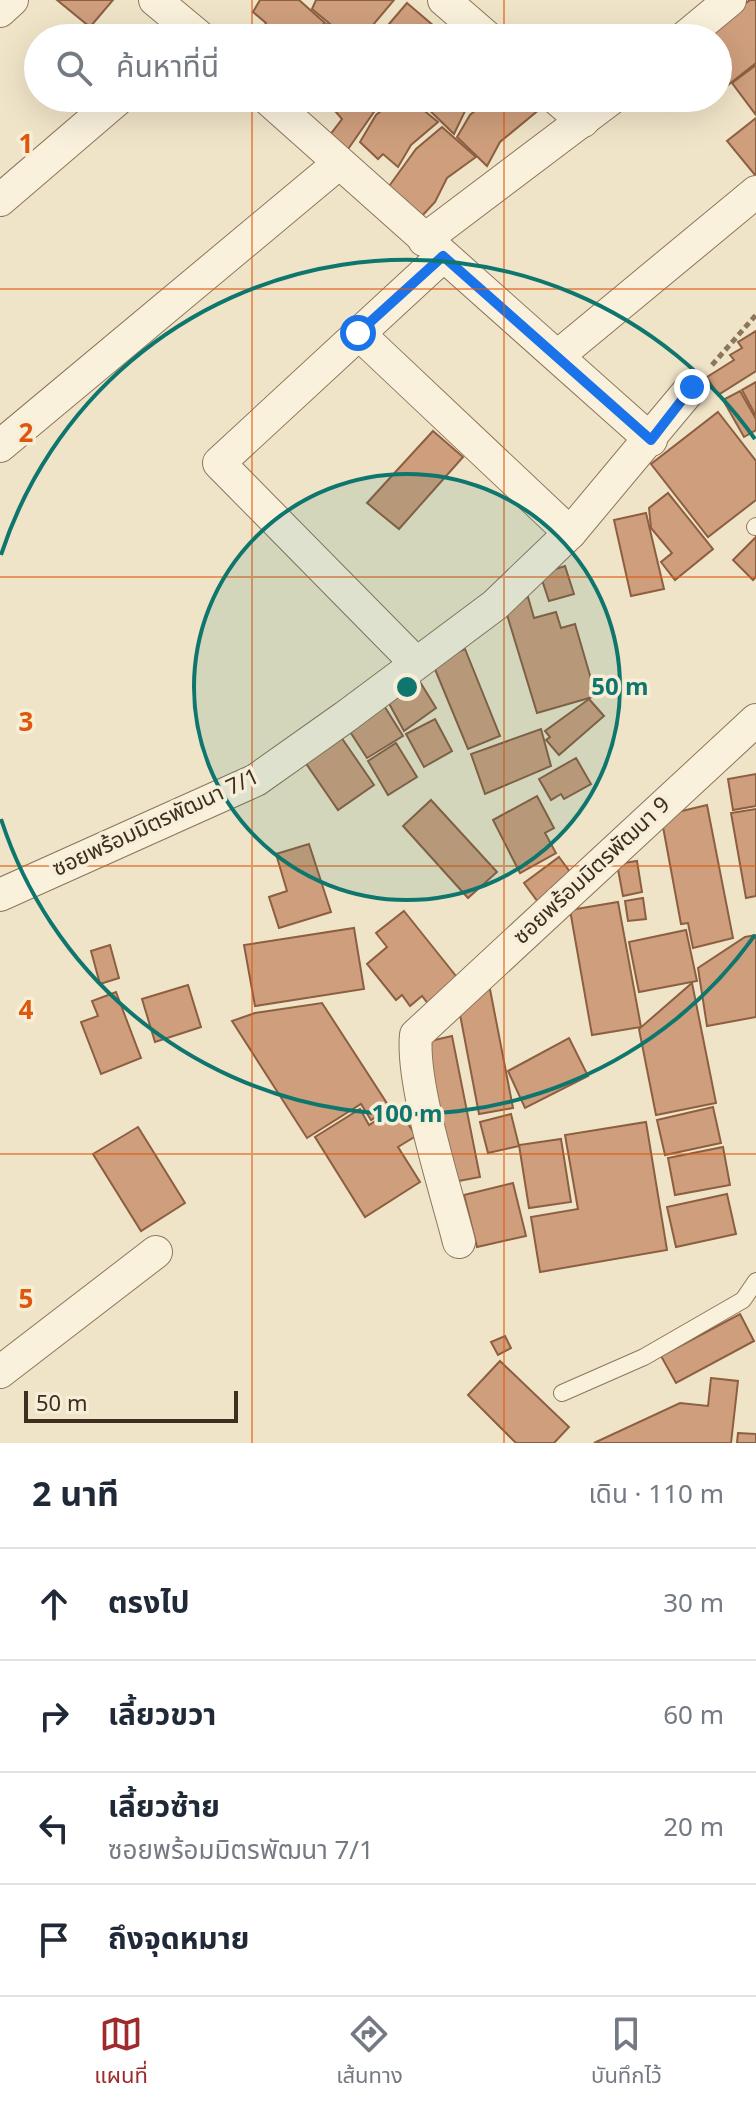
<!DOCTYPE html>
<html lang="th">
<head>
<meta charset="utf-8">
<style>
  :root { --surface:#fff; --page:#f2f2f3; --text:#1f2937; --muted:#747a83; --line:#e0e1e3; --accent:#9e2a2b }
  body { margin:0; font-family:Georgia,"Noto Sans Thai",serif; background:var(--page); color:var(--text) }
  .scale { position:absolute; left:24px; bottom:20px; width:214px; box-sizing:border-box; padding-left:8px; border:4px solid #3d2e20; border-top:0; font-size:22px; line-height:28px; white-space:nowrap; color:#3d2e20; -webkit-text-stroke:6px #f7eed8; paint-order:stroke }
  .stop { position:absolute; width:24px; height:24px; margin:-18px; border:6px solid #1a73e8; border-radius:50%; background:#fff }
  .stop.end { background:#1a73e8; border-color:#fff; box-shadow:0 2px 8px #0008 }
  .list { margin:0; padding:0; list-style:none }
  h2 { display:flex; justify-content:space-between; align-items:center; height:104px; margin:0; padding:0 32px; font-size:34px }
  h2 small { font-size:26px; font-weight:400; color:var(--muted) }
  .list li { display:grid; grid-template-columns:52px 1fr auto; gap:24px; align-items:center; box-sizing:border-box; height:112px; padding:0 32px; border-top:2px solid var(--line) }
  .list b { display:block; font-size:30px; white-space:nowrap }
  .list p { margin:0; font-size:26px; white-space:nowrap; color:var(--muted) }
  .list em { font-size:26px; font-style:normal; color:var(--muted) }
  .icon { flex:none; width:44px; height:44px; fill:none; stroke:currentColor; stroke-width:2; stroke-linecap:round; stroke-linejoin:round }
  .map { position:relative; flex:none; width:756px; height:1443px; overflow:hidden }
  .search { position:absolute; background:var(--surface); box-shadow:0 8px 32px #0002; left:24px; right:24px; top:24px; height:88px; display:flex; align-items:center; gap:20px; box-sizing:border-box; padding:0 28px; border-radius:44px; color:var(--muted); font-size:30px }
  .sheet { height:552px; background:var(--surface) }
  nav { display:flex; justify-content:space-around; align-items:center; box-sizing:border-box; height:112px; border-top:2px solid var(--line); background:var(--surface); font-size:22px; color:var(--muted) }
  nav a { display:grid; justify-items:center; gap:4px }
  nav .on { color:var(--accent) }
  .map>svg:first-child { display:block }
  .building { fill:#cf9f7d; stroke:#8d5f41; stroke-width:2 }
  .lines { fill:none; stroke-linecap:round; stroke-linejoin:round }
  .service-casing { stroke:#8d765c; stroke-width:18 }
  .minor-casing { stroke:#8d765c; stroke-width:34 }
  .path { stroke:#8d765c; stroke-width:5; stroke-dasharray:6 4; stroke-linecap:butt }
  .service { stroke:#faf1dc; stroke-width:16 }
  .minor { stroke:#faf1dc; stroke-width:32 }
  .route { stroke:#1a73e8; stroke-width:10 }
  .grid { fill:none; stroke:#df570d; stroke-width:2; stroke-opacity:0.55 }
  .ring { fill:none; stroke:#0f766e; stroke-width:4 }
  .labels { text-anchor:middle; dominant-baseline:central; stroke-width:7; stroke-linejoin:round; paint-order:stroke }
  .street-label { font-size:22px; fill:#3d2e20; stroke:#f7eed8 }
  .grid-label { font-size:26px; text-anchor:middle; font-weight:bold; fill:#df570d; stroke:#f7eed8; stroke-width:7; stroke-linejoin:round; paint-order:stroke }
  .centre { fill:#0f766e; stroke:#f7eed8; stroke-width:4 }
  .ring-label { font-size:24px; text-anchor:middle; font-weight:bold; fill:#0f766e; stroke:#f7eed8; stroke-width:7; stroke-linejoin:round; paint-order:stroke }
</style>
</head>
<body>
<div class="map">
<svg width="756" height="1443" viewBox="0 0 756 1443">
  <rect width="100%" height="100%" fill="#f0e4c8"/>
  <g class="building">
    <path d="M 57,0 L 113,0 L 90,27 Z"/>
    <path d="M 260,0 L 299,0 L 325,23 L 305,38 L 257,38 L 266,23 L 253,12 Z"/>
    <path d="M 316,0 L 394,0 L 362,38 L 347,38 L 312,9 Z"/>
    <path d="M 750,0 L 756,0 L 756,63 L 718,93 L 718,38 L 700,38 Z"/>
    <path d="M 407,3 L 448,38 L 377,38 Z"/>
    <path d="M 327,24 L 345,38 L 311,38 Z"/>
    <path d="M 756,65 L 756,115 L 732,83 Z"/>
    <path d="M 333,98 L 392,98 L 374,112 L 346,152 L 330,135 L 342,119 L 330,105 Z"/>
    <path d="M 397,98 L 409,98 L 438,122 L 411,145 L 398,167 L 383,154 L 378,159 L 360,142 L 376,115 Z"/>
    <path d="M 422,98 L 480,98 L 465,111 L 454,134 L 420,101 Z"/>
    <path d="M 490,98 L 539,98 L 546,104 L 500,142 L 487,166 L 457,137 L 470,115 Z"/>
    <path d="M 756,118 L 756,174 L 755,175 L 727,141 Z"/>
    <path d="M 442,127 L 476,157 L 447,178 L 435,202 L 420,218 L 387,189 L 416,149 Z"/>
    <path d="M 756,331 L 756,371 L 718,395 L 707,377 L 734,360 L 730,355 L 742,348 L 738,342 Z"/>
    <path d="M 756,382 L 756,416 L 742,390 Z"/>
    <path d="M 740,391 L 756,419 L 756,430 L 744,437 L 723,400 Z"/>
    <path d="M 718,412 L 756,461 L 756,500 L 708,537 L 651,464 Z"/>
    <path d="M 433,431 L 463,457 L 399,529 L 367,503 Z"/>
    <path d="M 668,493 L 713,549 L 675,580 L 661,562 L 672,553 L 651,528 L 649,508 Z"/>
    <path d="M 646,513 L 664,589 L 631,596 L 614,520 Z"/>
    <path d="M 756,537 L 756,577 L 753,580 L 733,560 Z"/>
    <path d="M 565,566 L 574,594 L 549,601 L 540,574 Z"/>
    <path d="M 528,597 L 534,618 L 556,612 L 561,628 L 575,624 L 596,696 L 537,713 L 504,605 Z"/>
    <path d="M 465,649 L 500,736 L 468,749 L 432,662 Z"/>
    <path d="M 417,677 L 436,708 L 404,731 L 385,696 Z"/>
    <path d="M 589,699 L 604,716 L 559,755 L 546,740 L 550,737 L 545,731 Z"/>
    <path d="M 383,704 L 403,736 L 367,758 L 347,727 Z"/>
    <path d="M 435,719 L 452,751 L 424,767 L 406,734 Z"/>
    <path d="M 541,729 L 551,766 L 485,794 L 471,754 Z"/>
    <path d="M 341,737 L 374,785 L 338,810 L 305,762 Z"/>
    <path d="M 396,743 L 417,777 L 388,795 L 368,761 Z"/>
    <path d="M 576,758 L 591,784 L 564,799 L 561,794 L 551,800 L 539,779 Z"/>
    <path d="M 756,774 L 756,806 L 733,810 L 728,779 Z"/>
    <path d="M 537,796 L 554,828 L 545,833 L 556,853 L 520,873 L 493,820 Z"/>
    <path d="M 431,800 L 497,872 L 468,898 L 403,826 Z"/>
    <path d="M 707,805 L 733,938 L 693,948 L 688,923 L 681,924 L 661,816 Z"/>
    <path d="M 756,809 L 756,896 L 746,898 L 731,813 Z"/>
    <path d="M 309,844 L 331,912 L 279,928 L 269,897 L 287,891 L 276,854 Z"/>
    <path d="M 559,857 L 573,876 L 538,902 L 524,883 Z"/>
    <path d="M 637,861 L 642,892 L 623,896 L 617,864 Z"/>
    <path d="M 643,898 L 646,919 L 628,921 L 625,901 Z"/>
    <path d="M 618,902 L 641,1027 L 592,1035 L 570,910 Z"/>
    <path d="M 404,911 L 460,981 L 430,1006 L 422,996 L 410,1006 L 402,995 L 396,1000 L 367,964 L 387,947 L 376,933 Z"/>
    <path d="M 354,928 L 364,989 L 255,1006 L 244,945 Z"/>
    <path d="M 686,930 L 697,981 L 639,992 L 629,942 Z"/>
    <path d="M 756,935 L 756,1017 L 707,1026 L 698,968 L 745,937 Z"/>
    <path d="M 110,945 L 119,978 L 100,984 L 91,951 Z"/>
    <path d="M 488,979 L 513,1108 L 479,1114 L 458,1004 Z"/>
    <path d="M 692,983 L 716,1103 L 656,1115 L 639,1029 Z"/>
    <path d="M 188,985 L 201,1027 L 155,1042 L 142,999 Z"/>
    <path d="M 116,992 L 141,1058 L 101,1074 L 81,1022 L 98,1016 L 92,1001 Z"/>
    <path d="M 322,1003 L 390,1108 L 371,1120 L 361,1104 L 307,1138 L 232,1021 L 255,1013 Z"/>
    <path d="M 452,1036 L 480,1177 L 453,1182 L 426,1042 Z"/>
    <path d="M 569,1038 L 588,1076 L 525,1108 L 508,1071 Z"/>
    <path d="M 397,1107 L 416,1136 L 398,1147 L 420,1182 L 365,1217 L 315,1137 L 360,1109 L 369,1125 Z"/>
    <path d="M 713,1107 L 721,1143 L 665,1155 L 657,1120 Z"/>
    <path d="M 511,1114 L 519,1146 L 488,1153 L 480,1122 Z"/>
    <path d="M 646,1122 L 667,1250 L 540,1272 L 531,1217 L 578,1209 L 565,1135 Z"/>
    <path d="M 138,1127 L 185,1203 L 141,1231 L 93,1154 Z"/>
    <path d="M 561,1139 L 571,1202 L 529,1208 L 519,1145 Z"/>
    <path d="M 723,1147 L 730,1185 L 675,1195 L 668,1158 Z"/>
    <path d="M 513,1183 L 526,1236 L 477,1247 L 464,1195 Z"/>
    <path d="M 727,1194 L 736,1234 L 676,1247 L 667,1207 Z"/>
    <path d="M 740,1314 L 754,1341 L 676,1383 L 661,1356 Z"/>
    <path d="M 505,1336 L 511,1348 L 498,1355 L 491,1342 Z"/>
    <path d="M 500,1361 L 569,1427 L 554,1443 L 516,1443 L 468,1395 Z"/>
    <path d="M 711,1378 L 738,1381 L 731,1443 L 594,1443 L 680,1403 L 708,1406 Z"/>
    <path d="M 738,1433 L 756,1434 L 756,1443 L 737,1443 Z"/>
  </g>
  <g class="lines">
    <defs>
      <g id="service">
        <path d="M 755,527 L 756,526"/>
        <path d="M 562,1393 L 644,1357 L 743,1300 L 756,1281"/>
      </g>
      <g id="minor">
        <path d="M 155,0 L 201,38"/>
        <path d="M 444,0 L 488,38"/>
        <path d="M 0,11 L 12,0"/>
        <path d="M 684,38 L 730,0"/>
        <path d="M 267,98 L 651,440"/>
        <path d="M 556,98 L 583,121"/>
        <path d="M 0,200 L 119,98"/>
        <path d="M 424,240 L 612,98"/>
        <path d="M 358,333 L 570,533"/>
        <path d="M 559,355 L 756,192"/>
        <path d="M 0,446 L 338,164"/>
        <path d="M 416,663 L 219,463 L 443,256"/>
        <path d="M 0,895 L 256,780 L 345,717 L 495,605 L 570,533 L 692,387"/>
        <path d="M 459,1242 C 446,1190 411,1084 416,1035 L 756,720"/>
        <path d="M 0,1372 L 156,1252"/>
      </g>
    </defs>
    <use href="#service" class="service-casing"/>
    <use href="#minor" class="minor-casing"/>
    <path class="path" d="M 712,365 L 756,315"/>
    <use href="#service" class="service"/>
    <use href="#minor" class="minor"/>
  </g>
  <g class="lines">
    <path class="route" d="M 358,333 L 443,256 L 651,440 L 692,387"/>
  </g>
  <path class="grid" d="M 252,0 L 252,38M 504,0 L 504,38M 252,98 L 252,1443M 504,98 L 504,1443M 0,289 L 756,289M 0,577 L 756,577M 0,866 L 756,866M 0,1154 L 756,1154"/>
  <circle cx="407" cy="687" r="213" fill="#0f766e" fill-opacity=".12"/>
  <g class="ring">
    <circle cx="407" cy="687" r="213"/>
    <path d="M755 935A427 427 0 0 1 1 819M1 555A427 427 0 0 1 755 439"/>
  </g>
  <g class="labels">
    <g class="street-label">
      <text transform="translate(156 823) rotate(-25)">ซอยพร้อมมิตรพัฒนา 7/1</text>
      <text transform="translate(592 871) rotate(-43)">ซอยพร้อมมิตรพัฒนา 9</text>
    </g>
  </g>
  <g class="grid-label">
    <text x="26" y="153">1</text>
    <text x="26" y="442">2</text>
    <text x="26" y="731">3</text>
    <text x="26" y="1019">4</text>
    <text x="26" y="1308">5</text>
  </g>
  <circle cx="407" cy="687" r="12" class="centre"/>
  <g class="ring-label">
    <text x="620" y="695">50 m</text>
    <text x="407" y="1122">100 m</text>
  </g>
</svg>
<div class="scale">50 m</div>
<div class="stop" style="left:358px;top:333px"></div>
<div class="stop end" style="left:692px;top:387px"></div>
<div class="search"><svg class="icon" aria-label="search" viewBox="0 0 24 24"><circle cx="10" cy="10" r="6"/><path d="M15 15l6 6"/></svg>ค้นหาที่นี่</div>
</div>
<section class="sheet">
<h2>2 นาที<small>เดิน · 110 m</small></h2>
<ul class="list">
<li><svg class="icon" aria-label="ahead" viewBox="0 0 24 24"><path d="M12 20V5M6 11l6-6 6 6"/></svg><div><b>ตรงไป</b></div><em>30 m</em></li>
<li><svg class="icon" aria-label="right" viewBox="0 0 24 24"><path d="M7 20v-9h11M14 6l5 5-5 5"/></svg><div><b>เลี้ยวขวา</b></div><em>60 m</em></li>
<li><svg class="icon" aria-label="left" viewBox="0 0 24 24"><path d="M17 20v-9H6M10 6l-5 5 5 5"/></svg><div><b>เลี้ยวซ้าย</b><p>ซอยพร้อมมิตรพัฒนา 7/1</p></div><em>20 m</em></li>
<li><svg class="icon" aria-label="arrive" viewBox="0 0 24 24"><path d="M6 21V4h12l-3 4 3 4H6"/></svg><div><b>ถึงจุดหมาย</b></div></li>
</ul>
</section>
<nav>
<a class="on"><svg class="icon" aria-label="map" viewBox="0 0 24 24"><path d="M3 6l6-2 6 2 6-2v14l-6 2-6-2-6 2zM9 4v14M15 6v14"/></svg>แผนที่</a>
<a><svg class="icon" aria-label="directions" viewBox="0 0 24 24"><path d="M12 3l9 9-9 9-9-9zM9 14v-3h6M13 9l2 2-2 2"/></svg>เส้นทาง</a>
<a><svg class="icon" aria-label="saved" viewBox="0 0 24 24"><path d="M7 4h10v16l-5-4-5 4z"/></svg>บันทึกไว้</a>
</nav>
</body>
</html>
